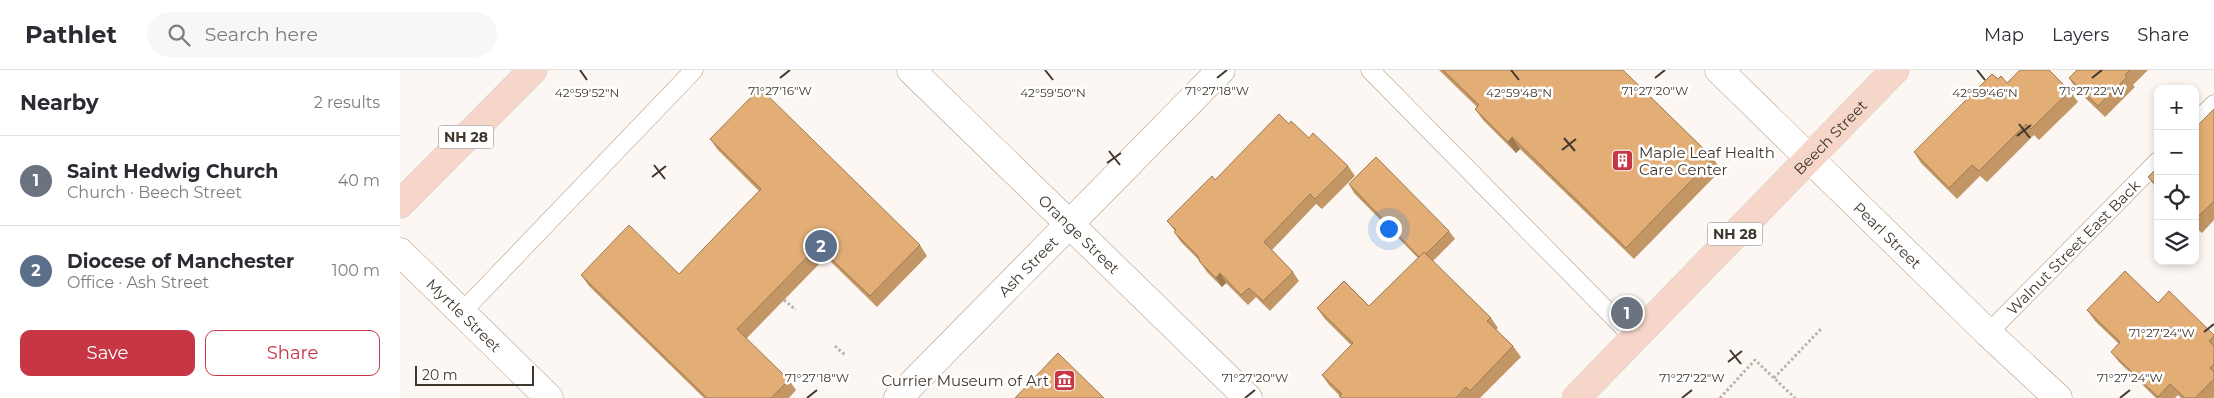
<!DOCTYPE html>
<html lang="en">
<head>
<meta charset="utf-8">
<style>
  :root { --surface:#fff; --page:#f7f7f7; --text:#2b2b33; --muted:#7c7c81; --line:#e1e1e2; --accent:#c73645 }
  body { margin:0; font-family:Montserrat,sans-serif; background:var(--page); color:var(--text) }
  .controls { position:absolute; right:15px; top:15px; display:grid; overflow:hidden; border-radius:10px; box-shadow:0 2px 8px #0003 }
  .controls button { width:45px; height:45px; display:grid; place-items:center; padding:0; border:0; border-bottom:1px solid var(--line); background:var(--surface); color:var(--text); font:25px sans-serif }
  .scale { position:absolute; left:15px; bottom:12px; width:119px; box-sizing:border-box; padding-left:5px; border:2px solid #41372d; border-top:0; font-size:14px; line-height:18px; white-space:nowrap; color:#41372d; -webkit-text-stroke:4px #fff; paint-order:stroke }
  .you { position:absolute; left:988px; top:158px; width:18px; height:18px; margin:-12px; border:4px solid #fff; border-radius:50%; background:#1a73e8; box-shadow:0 0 0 8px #1a73e833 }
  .badge { display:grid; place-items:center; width:32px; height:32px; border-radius:50%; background:var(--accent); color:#fff; font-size:16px; font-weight:700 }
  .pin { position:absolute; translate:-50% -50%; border:2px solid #fff; box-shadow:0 1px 5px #0006 }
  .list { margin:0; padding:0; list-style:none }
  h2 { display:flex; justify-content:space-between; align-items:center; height:65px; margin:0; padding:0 20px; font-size:21px }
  h2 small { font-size:16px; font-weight:400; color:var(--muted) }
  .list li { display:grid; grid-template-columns:32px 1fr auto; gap:15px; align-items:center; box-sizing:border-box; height:90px; padding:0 20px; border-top:1px solid var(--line) }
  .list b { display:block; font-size:19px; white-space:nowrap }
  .list p { margin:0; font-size:16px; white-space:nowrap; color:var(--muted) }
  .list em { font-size:16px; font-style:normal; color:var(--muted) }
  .actions { display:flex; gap:10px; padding:15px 20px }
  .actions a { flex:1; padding:11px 0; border:1px solid var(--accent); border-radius:10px; text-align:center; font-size:18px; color:var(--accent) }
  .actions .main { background:var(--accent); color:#fff }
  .icon { flex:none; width:28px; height:28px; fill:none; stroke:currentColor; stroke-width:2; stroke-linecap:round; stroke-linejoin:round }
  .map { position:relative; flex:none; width:1814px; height:328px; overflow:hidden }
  header { display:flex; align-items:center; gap:30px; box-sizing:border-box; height:70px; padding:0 25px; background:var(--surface); border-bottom:1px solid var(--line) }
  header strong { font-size:24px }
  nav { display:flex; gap:28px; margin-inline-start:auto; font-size:18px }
  .search { width:350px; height:45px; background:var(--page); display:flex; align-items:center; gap:12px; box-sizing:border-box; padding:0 18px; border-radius:28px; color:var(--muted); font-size:19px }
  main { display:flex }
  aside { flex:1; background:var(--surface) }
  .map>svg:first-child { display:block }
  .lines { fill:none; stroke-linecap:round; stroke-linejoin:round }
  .lane-casing { stroke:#af9881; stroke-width:19 }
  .street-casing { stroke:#af9881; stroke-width:29 }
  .primary-casing { stroke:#d5d3d1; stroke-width:29 }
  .path { stroke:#bab3ac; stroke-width:3; stroke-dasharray:2.5 2.5; stroke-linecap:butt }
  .lane { stroke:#fff; stroke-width:18 }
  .street { stroke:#fff; stroke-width:28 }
  .primary { stroke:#f6d6c8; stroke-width:28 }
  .wall { fill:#c29665 }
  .shaded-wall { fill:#9e7a53 }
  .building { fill:#e2ae76; stroke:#9e7a53 }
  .ticks { fill:none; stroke:#41372d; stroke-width:2 }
  .labels { text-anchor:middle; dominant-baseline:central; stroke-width:5; stroke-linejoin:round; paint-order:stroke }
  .shield { fill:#fff; stroke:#7a736c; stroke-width:1 }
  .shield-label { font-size:14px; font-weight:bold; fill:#41372d }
  .street-label { font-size:15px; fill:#41372d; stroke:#fff }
  .poi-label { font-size:15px; fill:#41372d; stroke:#fff; text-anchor:start }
  .ticks-label { font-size:12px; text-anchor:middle; fill:#41372d; stroke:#fff; stroke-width:5; stroke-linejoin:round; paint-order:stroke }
</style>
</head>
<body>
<header>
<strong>Pathlet</strong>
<div class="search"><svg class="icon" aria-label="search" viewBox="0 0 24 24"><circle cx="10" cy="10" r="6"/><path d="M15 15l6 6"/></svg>Search here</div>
<nav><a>Map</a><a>Layers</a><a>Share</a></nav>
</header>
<main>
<aside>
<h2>Nearby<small>2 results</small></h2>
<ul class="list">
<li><span class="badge" style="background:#6b7280">1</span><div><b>Saint Hedwig Church</b><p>Church · Beech Street</p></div><em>40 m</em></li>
<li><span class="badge" style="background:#5c6f8a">2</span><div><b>Diocese of Manchester</b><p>Office · Ash Street</p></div><em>100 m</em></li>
</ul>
<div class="actions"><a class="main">Save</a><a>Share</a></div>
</aside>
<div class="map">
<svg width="1814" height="328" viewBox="0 0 1814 328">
  <rect width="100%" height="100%" fill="#fcf7f2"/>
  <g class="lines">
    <defs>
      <g id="lane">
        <path d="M 970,0 L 1234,268"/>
        <path d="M 1795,53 L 1814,34"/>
        <path d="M 62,242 L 294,0"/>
        <path id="s1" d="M 1588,263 L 1758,91"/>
      </g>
      <g id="street">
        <path id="s2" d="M 511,0 L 848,328"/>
        <path id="s3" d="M 1319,0 L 1588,263 L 1658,328"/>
        <path id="s4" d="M 0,182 L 149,328"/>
        <path id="s5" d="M 498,328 L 821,0"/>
      </g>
      <g id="primary">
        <path d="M 0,134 L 133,0"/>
        <path id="s6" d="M 1176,328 L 1495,0"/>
      </g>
    </defs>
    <use href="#lane" class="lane-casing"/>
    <use href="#street" class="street-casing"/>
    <use href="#primary" class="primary-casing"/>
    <g class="path">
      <path d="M 384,230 L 396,240"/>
      <path d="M 435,276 L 446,286"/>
      <path d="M 1374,308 L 1421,259"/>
      <path d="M 1320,328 L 1355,290 L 1395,328"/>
    </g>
    <use href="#lane" class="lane"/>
    <use href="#street" class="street"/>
    <use href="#primary" class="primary"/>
  </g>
  <g class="wall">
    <path d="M 1039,0 L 1223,0 L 1313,88 L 1321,100 L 1234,189 L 1120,79 L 1116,83 L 1083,50 L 1075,39 L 1077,37 Z"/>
    <path d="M 1677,0 L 1748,0 L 1733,15 L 1735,17 L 1705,47 L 1676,19 L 1669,8 Z"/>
    <path d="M 1598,9 L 1607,13 L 1670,21 L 1678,32 L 1639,70 L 1634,65 L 1587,112 L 1580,106 L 1557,129 L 1521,93 L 1514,82 Z"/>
    <path d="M 1814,39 L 1814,150 L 1802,163 L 1795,157 L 1795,58 Z"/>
    <path d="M 889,54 L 948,96 L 955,106 L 922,139 L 916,134 L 872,180 L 893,202 L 899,211 L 870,241 L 856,227 L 848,235 L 826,213 L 822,217 L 807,202 L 800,192 L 799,190 L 781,172 L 774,162 L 775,161 L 767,151 L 815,110 Z"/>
    <path d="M 310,69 L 520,175 L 527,186 L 477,237 L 426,187 L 346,269 L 389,310 L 396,320 L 389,328 L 304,328 L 189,216 L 181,205 L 279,204 L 359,121 L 318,80 Z"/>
    <path d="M 1758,97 L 1758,120 L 1748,107 Z"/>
    <path d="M 949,114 L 1049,161 L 1055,169 L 1033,191 L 1091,248 L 1098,258 L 1096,260 L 1113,276 L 1121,287 L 1080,328 L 940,328 L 940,326 L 929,315 L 922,305 L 951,275 L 925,249 L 917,238 L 969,236 L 1018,188 L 954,123 Z"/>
    <path d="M 1758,233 L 1814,265 L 1814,327 L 1813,328 L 1781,328 L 1778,325 L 1775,328 L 1756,328 L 1719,292 L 1711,282 L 1719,274 L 1695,251 L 1687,240 Z"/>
  </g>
  <g class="shaded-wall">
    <path d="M 1112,67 L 1120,79 L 1116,83 L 1108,72 Z"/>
    <path d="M 820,203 L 826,213 L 822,217 L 816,208 Z"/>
  </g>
  <g class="building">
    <path d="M 1043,0 L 1223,0 L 1313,88 L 1226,178 L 1112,67 L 1108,72 L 1075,39 L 1079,35 Z"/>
    <path d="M 1620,0 L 1649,0 L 1670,21 L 1631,59 L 1626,54 L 1579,101 L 1572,95 L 1549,118 L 1514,82 L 1592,4 L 1598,9 L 1601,6 L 1607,13 Z"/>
    <path d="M 1677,0 L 1730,0 L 1725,5 L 1727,7 L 1698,36 L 1669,8 Z"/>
    <path d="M 360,18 L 520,175 L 470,226 L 418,176 L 337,259 L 389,310 L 371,328 L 307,328 L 181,205 L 229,155 L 279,204 L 361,119 L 310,69 Z"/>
    <path d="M 1814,39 L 1814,131 L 1795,150 L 1795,58 Z"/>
    <path d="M 879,44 L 889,54 L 891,51 L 909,68 L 913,63 L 948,96 L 915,129 L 910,124 L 864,172 L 893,202 L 863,231 L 849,218 L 841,225 L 820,203 L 816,208 L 800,192 L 798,186 L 774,162 L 776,160 L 767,151 L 812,106 L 815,110 Z"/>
    <path d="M 976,87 L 1049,161 L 1026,184 L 1024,182 L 1019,187 L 949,114 Z"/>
    <path d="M 1758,97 L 1758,117 L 1748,107 Z"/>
    <path d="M 1024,182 L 1091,248 L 1087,251 L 1113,276 L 1070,321 L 1066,317 L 1056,328 L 941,328 L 939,326 L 942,324 L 922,305 L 953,273 L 917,238 L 944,211 L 969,236 Z"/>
    <path d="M 1725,201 L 1758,233 L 1769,221 L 1814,265 L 1814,266 L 1809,271 L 1814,276 L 1814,294 L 1810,298 L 1814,302 L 1814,309 L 1795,328 L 1785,328 L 1770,314 L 1758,327 L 1711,282 L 1720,272 L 1687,240 Z"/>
    <path d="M 658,283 L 704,328 L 615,328 Z"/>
  </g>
  <path class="ticks" d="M 180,0 L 187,10M 645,0 L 653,10M 1111,0 L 1119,10M 1577,0 L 1585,10M 380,8 L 390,0M 817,8 L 827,0M 1255,8 L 1265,0M 1692,8 L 1702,0M 1619,54 L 1630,68M 1617,66 L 1631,55M 1164,68 L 1175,81M 1162,80 L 1176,69M 709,81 L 720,95M 707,93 L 721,83M 254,95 L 265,109M 252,107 L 266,96M 1804,262 L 1814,254M 1330,280 L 1341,294M 1328,292 L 1342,281M 407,328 L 417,320M 845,328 L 855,320M 1282,328 L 1292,320M 1720,328 L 1730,320"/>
  <defs>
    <symbol id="building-square" viewBox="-11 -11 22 22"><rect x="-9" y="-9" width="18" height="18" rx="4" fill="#c73645" stroke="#fff"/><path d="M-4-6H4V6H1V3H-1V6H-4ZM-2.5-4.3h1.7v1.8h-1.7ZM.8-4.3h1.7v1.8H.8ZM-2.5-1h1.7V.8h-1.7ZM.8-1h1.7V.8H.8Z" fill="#fff"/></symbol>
    <symbol id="museum-square" viewBox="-11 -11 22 22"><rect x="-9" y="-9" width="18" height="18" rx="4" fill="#c73645" stroke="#fff"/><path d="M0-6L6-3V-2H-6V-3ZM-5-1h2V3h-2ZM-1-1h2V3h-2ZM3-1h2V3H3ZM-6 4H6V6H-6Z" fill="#fff"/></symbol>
  </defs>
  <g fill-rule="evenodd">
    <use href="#building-square" x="1210" y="78" width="25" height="25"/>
    <use href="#museum-square" x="652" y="298" width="25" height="25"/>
  </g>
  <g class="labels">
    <g class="shield">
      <rect x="38.5" y="55.5" width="55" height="23" rx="4"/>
      <rect x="1307.5" y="152.5" width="55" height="23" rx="4"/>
    </g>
    <g class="shield-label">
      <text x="66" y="67">NH 28</text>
      <text x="1335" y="164">NH 28</text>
    </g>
    <g class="street-label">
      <text stroke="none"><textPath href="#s6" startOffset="364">Beech Street</textPath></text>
      <text stroke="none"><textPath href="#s2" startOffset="235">Orange Street</textPath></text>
      <text stroke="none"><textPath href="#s3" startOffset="236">Pearl Street</textPath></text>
      <text stroke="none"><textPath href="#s1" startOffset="121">Walnut Street East Back</textPath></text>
      <text stroke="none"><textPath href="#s5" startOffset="185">Ash Street</textPath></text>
      <text stroke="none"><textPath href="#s4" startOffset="90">Myrtle Street</textPath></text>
    </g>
    <g class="poi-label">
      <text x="1239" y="82">Maple Leaf Health<tspan x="1239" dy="17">Care Center</tspan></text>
      <text x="649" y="310" text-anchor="end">Currier Museum of Art</text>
    </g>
  </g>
  <g class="ticks-label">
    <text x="380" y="25">71°27'16"W</text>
    <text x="817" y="25">71°27'18"W</text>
    <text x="1255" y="25">71°27'20"W</text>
    <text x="1692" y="25">71°27'22"W</text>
    <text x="187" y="27">42°59'52"N</text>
    <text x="653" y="27">42°59'50"N</text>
    <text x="1119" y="27">42°59'48"N</text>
    <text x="1585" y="27">42°59'46"N</text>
    <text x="1762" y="267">71°27'24"W</text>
    <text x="417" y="312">71°27'18"W</text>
    <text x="855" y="312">71°27'20"W</text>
    <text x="1292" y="312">71°27'22"W</text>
    <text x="1730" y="312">71°27'24"W</text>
  </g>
</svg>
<div class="controls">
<button>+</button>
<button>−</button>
<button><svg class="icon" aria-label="locate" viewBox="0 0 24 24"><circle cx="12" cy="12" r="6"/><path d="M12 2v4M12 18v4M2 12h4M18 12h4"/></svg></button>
<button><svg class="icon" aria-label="layers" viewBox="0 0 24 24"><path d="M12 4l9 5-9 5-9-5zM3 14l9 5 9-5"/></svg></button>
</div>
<div class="scale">20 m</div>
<div class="you"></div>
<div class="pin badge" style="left:1227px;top:243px;background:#6b7280">1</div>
<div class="pin badge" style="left:421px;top:176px;background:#5c6f8a">2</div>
</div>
</main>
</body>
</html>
